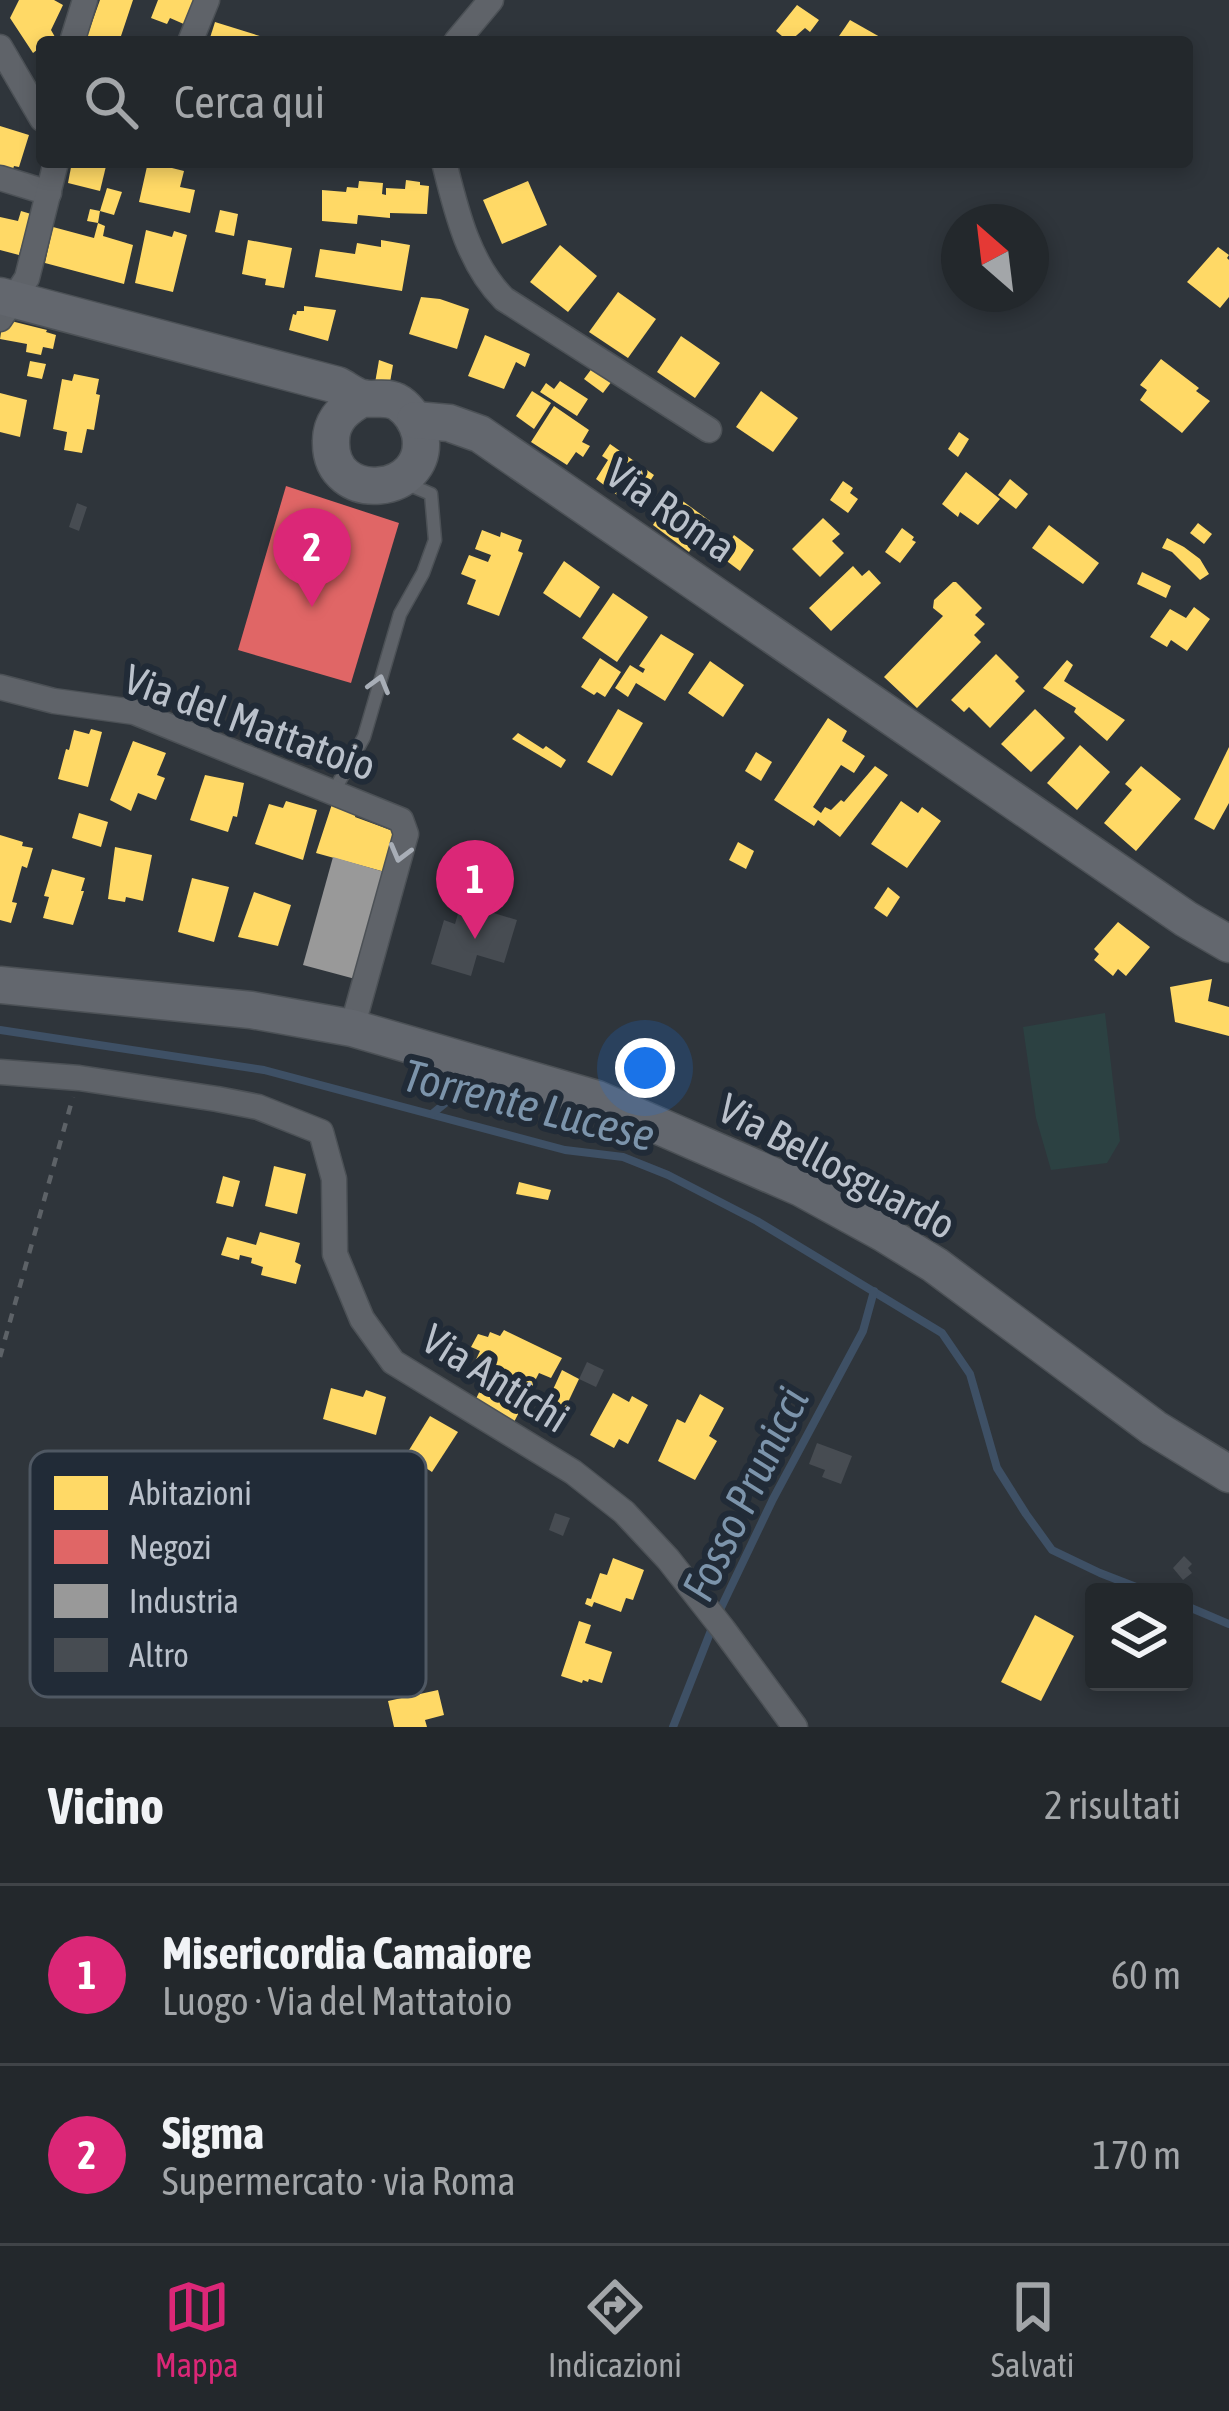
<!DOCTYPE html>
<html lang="it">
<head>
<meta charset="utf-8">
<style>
  :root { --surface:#23282c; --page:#2b3034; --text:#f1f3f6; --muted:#a3a6a9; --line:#404448; --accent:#db2777 }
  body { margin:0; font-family:"Asap Condensed",sans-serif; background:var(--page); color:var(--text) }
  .controls { position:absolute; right:36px; bottom:36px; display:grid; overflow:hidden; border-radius:12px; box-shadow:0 6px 18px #0003 }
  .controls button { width:108px; height:108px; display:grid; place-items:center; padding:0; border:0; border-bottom:3px solid var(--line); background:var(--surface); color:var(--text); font:60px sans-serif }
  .compass { position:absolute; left:941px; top:204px; width:108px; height:108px; border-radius:50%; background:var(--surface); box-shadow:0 6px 18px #0003; rotate:332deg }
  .you { position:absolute; left:645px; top:1068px; width:42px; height:42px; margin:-30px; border:9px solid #fff; border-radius:50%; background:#1a73e8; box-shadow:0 0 0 18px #1a73e833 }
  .badge { display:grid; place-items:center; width:78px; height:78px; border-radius:50%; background:var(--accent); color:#fff; font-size:39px; font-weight:700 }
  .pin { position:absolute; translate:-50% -99px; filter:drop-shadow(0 3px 6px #0008) }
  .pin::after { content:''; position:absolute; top:63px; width:42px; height:36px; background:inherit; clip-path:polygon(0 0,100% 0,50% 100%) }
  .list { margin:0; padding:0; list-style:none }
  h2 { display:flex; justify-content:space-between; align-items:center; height:156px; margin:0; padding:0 48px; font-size:51px }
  h2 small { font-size:39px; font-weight:400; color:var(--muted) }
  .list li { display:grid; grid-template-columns:78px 1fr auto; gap:36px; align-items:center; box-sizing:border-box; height:180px; padding:0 48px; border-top:3px solid var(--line) }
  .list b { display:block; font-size:45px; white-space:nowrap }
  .list p { margin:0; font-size:39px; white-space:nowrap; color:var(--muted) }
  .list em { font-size:39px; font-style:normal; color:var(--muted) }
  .icon { flex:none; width:66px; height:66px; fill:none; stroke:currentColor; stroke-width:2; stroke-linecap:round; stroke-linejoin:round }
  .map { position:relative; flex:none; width:1229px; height:1727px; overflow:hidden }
  .search { position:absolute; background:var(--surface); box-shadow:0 6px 18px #0003; left:36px; right:36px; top:36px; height:132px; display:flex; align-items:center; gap:30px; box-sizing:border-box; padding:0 42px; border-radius:12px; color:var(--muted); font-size:45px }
  .sheet { height:516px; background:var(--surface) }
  nav { display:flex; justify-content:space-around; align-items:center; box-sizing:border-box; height:168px; border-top:3px solid var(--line); background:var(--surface); font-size:33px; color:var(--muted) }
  nav a { display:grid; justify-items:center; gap:6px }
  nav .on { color:var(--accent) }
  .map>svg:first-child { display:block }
  .green { fill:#2c4142 }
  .homes { fill:#ffd966 }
  .shops { fill:#e06666 }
  .industry { fill:#999 }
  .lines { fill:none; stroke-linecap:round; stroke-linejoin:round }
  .stream { stroke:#3e5065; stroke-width:8 }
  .building { fill:#474c52 }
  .lane-casing { stroke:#4c5156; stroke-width:15 }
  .street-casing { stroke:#4c5156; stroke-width:27 }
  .secondary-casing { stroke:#4c5156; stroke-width:39 }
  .path { stroke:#5d6267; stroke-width:4.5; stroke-dasharray:9 9; stroke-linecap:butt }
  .lane { stroke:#5f6369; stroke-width:12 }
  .street { stroke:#5f6369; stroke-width:24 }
  .secondary { stroke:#63676e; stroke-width:36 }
  .oneway { stroke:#a8aeb7 }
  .labels { text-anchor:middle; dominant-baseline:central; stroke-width:12; stroke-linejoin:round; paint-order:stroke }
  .street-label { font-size:42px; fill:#bac1cb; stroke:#212b37 }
  .water-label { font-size:45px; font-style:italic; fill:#7c94ab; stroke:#212b37 }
  .key { fill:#212b37; stroke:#4f5863; stroke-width:3 }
  .key-label { font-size:33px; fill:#bac1cb }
</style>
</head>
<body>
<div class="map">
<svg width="1229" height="1727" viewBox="0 0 1229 1727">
  <rect width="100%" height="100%" fill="#2f353b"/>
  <path class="green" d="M 1105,1013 L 1120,1141 L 1107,1163 L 1051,1170 L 1036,1118 L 1023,1027 Z"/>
  <g class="homes">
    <path d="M 19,0 L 54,0 L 63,5 L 51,30 L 55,37 L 48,42 L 42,42 L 42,46 L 33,53 L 10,18 Z"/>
    <path d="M 100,0 L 133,0 L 119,42 L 85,42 Z"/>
    <path d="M 158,0 L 196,0 L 186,25 L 170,18 L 167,24 L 151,18 Z"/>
    <path d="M 797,5 L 819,20 L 810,32 L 805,28 L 789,42 L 776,31 Z"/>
    <path d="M 850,20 L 880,37 L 876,42 L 835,42 Z"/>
    <path d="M 215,22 L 263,37 L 261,42 L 209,41 Z"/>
    <path d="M 0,126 L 29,135 L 19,167 L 14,166 L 13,169 L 0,165 Z"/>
    <path d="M 72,162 L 107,162 L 100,191 L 68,183 Z"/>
    <path d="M 148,162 L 184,171 L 180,187 L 195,190 L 190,213 L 139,202 Z"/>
    <path d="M 406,180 L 420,182 L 420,185 L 429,186 L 427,214 L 390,213 L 390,218 L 358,215 L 357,224 L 322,221 L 322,190 L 346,192 L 347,187 L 358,188 L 359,181 L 383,183 L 382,194 L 386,195 L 386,188 L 405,189 Z"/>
    <path d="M 528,181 L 547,225 L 502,244 L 483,200 Z"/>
    <path d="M 107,188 L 122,192 L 114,215 L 100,211 Z"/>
    <path d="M 90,209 L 100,211 L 98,223 L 105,226 L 103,236 L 133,245 L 124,284 L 45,263 L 53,227 L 94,238 L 98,223 L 87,221 Z"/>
    <path d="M 220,210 L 238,214 L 234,236 L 215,232 Z"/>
    <path d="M 21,211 L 31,214 L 19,255 L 0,250 L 0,217 L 18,221 Z"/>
    <path d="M 146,230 L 172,237 L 174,231 L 187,235 L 173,292 L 135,283 Z"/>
    <path d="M 248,240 L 292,248 L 284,288 L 265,285 L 266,279 L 242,274 Z"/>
    <path d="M 381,240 L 410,245 L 402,291 L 315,277 L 320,249 L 355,254 L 357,243 L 381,247 Z"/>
    <path d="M 560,245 L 597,276 L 568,312 L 530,282 Z"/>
    <path d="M 1218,247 L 1229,255 L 1227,258 L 1229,260 L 1229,297 L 1220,308 L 1187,282 Z"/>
    <path d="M 618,292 L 656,319 L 628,358 L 589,332 Z"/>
    <path d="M 421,297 L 440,299 L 469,309 L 457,349 L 409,334 Z"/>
    <path d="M 304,306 L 336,310 L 328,341 L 289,330 L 293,314 L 296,315 L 297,311 L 304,311 Z"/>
    <path d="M 3,319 L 47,330 L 46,332 L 56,335 L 53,349 L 43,347 L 41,355 L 26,352 L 27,344 L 0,339 Z"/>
    <path d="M 485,335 L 530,354 L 525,367 L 516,362 L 504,389 L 468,376 Z"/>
    <path d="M 681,336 L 720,363 L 695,398 L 657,372 Z"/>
    <path d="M 1161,359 L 1199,388 L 1196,391 L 1210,401 L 1182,433 L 1140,400 L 1147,390 L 1140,385 Z"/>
    <path d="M 379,360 L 393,365 L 389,388 L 375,383 Z"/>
    <path d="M 30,361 L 46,364 L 42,379 L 27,376 Z"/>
    <path d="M 593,367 L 612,381 L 603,393 L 584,379 Z"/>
    <path d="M 74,374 L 99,379 L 96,394 L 100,395 L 94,430 L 87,429 L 82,453 L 64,450 L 67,432 L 53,429 L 62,379 L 72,381 Z"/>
    <path d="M 560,381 L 588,399 L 577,416 L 540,392 L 546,383 L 554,389 Z"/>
    <path d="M 532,391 L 551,403 L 534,429 L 516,416 Z"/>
    <path d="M 761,391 L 798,418 L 773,452 L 736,427 Z"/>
    <path d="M 0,393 L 27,400 L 20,437 L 0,432 Z"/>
    <path d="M 554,406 L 589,430 L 582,442 L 590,446 L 583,457 L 576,452 L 567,465 L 531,442 Z"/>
    <path d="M 959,432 L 969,439 L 958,457 L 948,449 Z"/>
    <path d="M 610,444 L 654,475 L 633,507 L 596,479 L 608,460 L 602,456 Z"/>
    <path d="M 966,472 L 1000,499 L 978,525 L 960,512 L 958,517 L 942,504 Z"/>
    <path d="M 1010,479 L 1028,494 L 1016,509 L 998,495 Z"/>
    <path d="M 843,481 L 853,488 L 850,493 L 858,499 L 848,513 L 830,500 Z"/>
    <path d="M 673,494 L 710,521 L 689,552 L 653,525 Z"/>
    <path d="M 823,518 L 840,534 L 832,541 L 844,553 L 820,577 L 792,549 Z"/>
    <path d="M 1198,523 L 1212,534 L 1204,544 L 1190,533 Z"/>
    <path d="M 1049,525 L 1099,563 L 1083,584 L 1032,548 Z"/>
    <path d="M 902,528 L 914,537 L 912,540 L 916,542 L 900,563 L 885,552 Z"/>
    <path d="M 482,530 L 500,537 L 501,532 L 522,540 L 518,551 L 523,553 L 499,616 L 467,604 L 476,580 L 461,574 L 469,555 L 488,562 L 491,555 L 475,549 Z"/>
    <path d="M 734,535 L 754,550 L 740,571 L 720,556 Z"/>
    <path d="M 1167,538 L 1184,547 L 1200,559 L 1209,574 L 1200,580 L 1172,552 L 1162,548 Z"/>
    <path d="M 564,561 L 600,587 L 580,618 L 543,593 Z"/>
    <path d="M 853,566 L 862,576 L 869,570 L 881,583 L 831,631 L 809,608 Z"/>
    <path d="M 1142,572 L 1171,586 L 1166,598 L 1137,584 Z"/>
    <path d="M 953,582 L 956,582 L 982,608 L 975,615 L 985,624 L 974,635 L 981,642 L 917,708 L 884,677 L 943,616 L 933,608 L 934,600 Z"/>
    <path d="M 613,593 L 648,617 L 617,662 L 582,638 Z"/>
    <path d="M 1194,607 L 1210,619 L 1187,651 L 1171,640 L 1167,647 L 1150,637 L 1170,609 L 1186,618 Z"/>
    <path d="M 661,634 L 694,654 L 665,701 L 636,683 L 628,697 L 615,688 L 630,665 L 643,673 L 645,669 L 639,666 Z"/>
    <path d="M 996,654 L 1019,677 L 1015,681 L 1025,691 L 990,728 L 969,707 L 964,712 L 951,700 Z"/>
    <path d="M 600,658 L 621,672 L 605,697 L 597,692 L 594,695 L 581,687 Z"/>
    <path d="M 1067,660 L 1073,665 L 1064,681 L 1125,720 L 1107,741 L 1074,712 L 1076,708 L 1043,688 Z"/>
    <path d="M 710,661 L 744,685 L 723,717 L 688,693 Z"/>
    <path d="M 618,709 L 643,723 L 612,776 L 587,762 Z"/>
    <path d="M 1035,709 L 1065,738 L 1031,772 L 1001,744 Z"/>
    <path d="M 828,718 L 847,731 L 842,741 L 865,756 L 854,773 L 841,765 L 813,807 L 821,813 L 825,807 L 831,810 L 841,800 L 844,802 L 875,766 L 888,775 L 840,837 L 818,820 L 814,826 L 774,800 Z"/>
    <path d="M 91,729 L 102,732 L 88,787 L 58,779 L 66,749 L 69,750 L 74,730 L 89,734 Z"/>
    <path d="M 518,733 L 543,749 L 546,746 L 566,760 L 561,768 L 512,739 Z"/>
    <path d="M 133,741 L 166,753 L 157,775 L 165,778 L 156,800 L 138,793 L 131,811 L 110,800 Z"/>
    <path d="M 1080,745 L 1110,772 L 1077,810 L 1047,783 Z"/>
    <path d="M 1229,747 L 1229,803 L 1214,830 L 1194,819 Z"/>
    <path d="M 756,752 L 772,762 L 761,781 L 745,771 Z"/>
    <path d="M 1141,766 L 1181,799 L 1136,851 L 1104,823 L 1132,790 L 1125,784 Z"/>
    <path d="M 205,775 L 244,783 L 237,817 L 233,816 L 228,832 L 190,820 Z"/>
    <path d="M 334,798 L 358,806 L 355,817 L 396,832 L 385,872 L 316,853 Z"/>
    <path d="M 286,801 L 317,810 L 303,860 L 255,844 L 269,804 L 283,808 Z"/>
    <path d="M 901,801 L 918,813 L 922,807 L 941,821 L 907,868 L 871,844 Z"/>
    <path d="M 79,813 L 108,822 L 101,847 L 72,838 Z"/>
    <path d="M 0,835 L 23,842 L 22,846 L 33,848 L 27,868 L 22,866 L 12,902 L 17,903 L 11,923 L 0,920 Z"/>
    <path d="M 738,842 L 754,851 L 746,869 L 729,860 Z"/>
    <path d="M 115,847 L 152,855 L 143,901 L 126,897 L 125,902 L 108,899 Z"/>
    <path d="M 52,869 L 85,878 L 81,891 L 84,891 L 73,925 L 43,918 L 49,897 L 44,896 Z"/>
    <path d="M 192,878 L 229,887 L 214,942 L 178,932 Z"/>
    <path d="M 888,887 L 900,897 L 887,917 L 874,908 Z"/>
    <path d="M 254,892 L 291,905 L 278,946 L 238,937 Z"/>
    <path d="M 1118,922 L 1150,947 L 1126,976 L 1118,969 L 1113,976 L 1094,960 L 1099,954 L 1094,949 Z"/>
    <path d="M 1212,979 L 1208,1001 L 1229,1007 L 1229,1036 L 1175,1022 L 1170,987 Z"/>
    <path d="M 274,1166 L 306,1174 L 297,1214 L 265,1206 Z"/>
    <path d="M 223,1176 L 240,1181 L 233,1207 L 216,1203 Z"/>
    <path d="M 519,1182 L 551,1190 L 548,1200 L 516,1194 Z"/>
    <path d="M 260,1232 L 300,1243 L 295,1262 L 301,1265 L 296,1284 L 261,1275 L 263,1267 L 251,1263 L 252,1258 L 240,1255 L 239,1260 L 221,1255 L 227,1237 L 256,1245 Z"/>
    <path d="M 504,1330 L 562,1358 L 551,1378 L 539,1373 L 511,1428 L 472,1407 L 487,1376 L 472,1368 L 480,1351 L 471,1347 L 478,1334 L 488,1337 L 490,1332 L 500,1336 Z"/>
    <path d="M 562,1370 L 579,1379 L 561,1417 L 544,1409 Z"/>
    <path d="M 331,1388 L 363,1397 L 366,1390 L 386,1397 L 376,1435 L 323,1419 Z"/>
    <path d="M 613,1393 L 629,1402 L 632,1396 L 648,1405 L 628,1444 L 619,1439 L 614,1448 L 590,1435 Z"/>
    <path d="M 700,1394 L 724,1408 L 709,1436 L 717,1441 L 695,1480 L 658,1461 L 677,1419 L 685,1423 Z"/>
    <path d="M 430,1416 L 458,1432 L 432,1472 L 406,1455 Z"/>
    <path d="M 613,1558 L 644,1570 L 633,1600 L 626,1598 L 621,1612 L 594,1602 L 592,1607 L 585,1604 L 587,1598 L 591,1599 L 600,1573 L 607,1575 Z"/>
    <path d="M 1035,1615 L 1074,1636 L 1041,1701 L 1001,1682 Z"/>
    <path d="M 579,1621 L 591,1625 L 585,1643 L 612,1652 L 602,1683 L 589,1679 L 588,1682 L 583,1680 L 582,1683 L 561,1676 Z"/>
    <path d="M 438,1690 L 444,1715 L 425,1720 L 427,1727 L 394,1727 L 388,1701 Z"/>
  </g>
  <path class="shops" d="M 286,486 L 399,523 L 351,683 L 238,650 Z"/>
  <path class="industry" d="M 333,857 L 388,873 L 359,980 L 303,965 Z"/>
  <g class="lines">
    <g class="stream">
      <path d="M 0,1030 L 264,1070 L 565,1150 L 623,1157 L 668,1175 L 757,1221 L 942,1333 L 970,1374 L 997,1468 L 1026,1514 L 1052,1550 L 1100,1573 L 1149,1592"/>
      <path d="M 432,1114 L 454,1096"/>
      <path d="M 1184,1605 L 1229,1624"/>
      <path d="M 718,1614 L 773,1499 L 863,1331 L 874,1291"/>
      <path d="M 673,1727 L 712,1628"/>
    </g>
  </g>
  <g class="building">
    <path d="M 77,503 L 87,507 L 79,531 L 69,527 Z"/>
    <path d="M 461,903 L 517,920 L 504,963 L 477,955 L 471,976 L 431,964 L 444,920 L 455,924 Z"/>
    <path d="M 587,1362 L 604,1370 L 596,1387 L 579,1379 Z"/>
    <path d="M 817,1443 L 852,1456 L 841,1484 L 822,1477 L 825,1470 L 809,1464 Z"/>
    <path d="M 555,1513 L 570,1518 L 563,1536 L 549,1530 Z"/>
    <path d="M 1184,1556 L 1192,1564 L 1188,1568 L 1192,1573 L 1183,1580 L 1173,1568 Z"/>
  </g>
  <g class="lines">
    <defs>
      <path id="lane" d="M 334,791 L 364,737 L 400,614 L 423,573 L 435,540 L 431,494 L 405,483"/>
      <g id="street">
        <path d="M 72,42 L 85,0"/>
        <path d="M 190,42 L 207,0"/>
        <path d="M 456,42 L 491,0"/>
        <path d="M 0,47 L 42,119"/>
        <path d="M 444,162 C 456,210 468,263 504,299 L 709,430"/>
        <path d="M 0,178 L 49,193"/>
        <path d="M 0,319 L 27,278 L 56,162"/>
        <path d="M 0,687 L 54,701 L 134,712 L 401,820 L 406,834 L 352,1028"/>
        <path d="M 0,1072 L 79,1078 L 217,1099 L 258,1107 L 321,1132 L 334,1179 L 335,1254 L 362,1319 L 393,1362 L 573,1472 L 624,1512 L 668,1559 L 723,1629 L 795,1727"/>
      </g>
      <g id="secondary">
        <path d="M 0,296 L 337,385 C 344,388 354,396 362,398 C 375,401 386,395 399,403 C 409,410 417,422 420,434 C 432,496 329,507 331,441 C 331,419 346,407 363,398"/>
        <path d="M 415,420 L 449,423 L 480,434 L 1186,919 L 1229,944"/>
        <path d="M 0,985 L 251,1010 L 352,1028 L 597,1099 L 801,1188 L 883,1233 L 935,1265 L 1154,1428 L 1229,1474"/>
      </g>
    </defs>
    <use href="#lane" class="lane-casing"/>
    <use href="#street" class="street-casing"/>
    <use href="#secondary" class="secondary-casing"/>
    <path class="path" d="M 0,1357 L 73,1097"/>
    <use href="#lane" class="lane"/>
    <use href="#street" class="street"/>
    <use href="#secondary" class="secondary"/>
  </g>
  <defs><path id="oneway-chevron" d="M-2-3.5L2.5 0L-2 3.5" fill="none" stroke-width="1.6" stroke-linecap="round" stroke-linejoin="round" transform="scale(3)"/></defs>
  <g class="oneway">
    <use href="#oneway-chevron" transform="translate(379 684) rotate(-74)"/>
    <use href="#oneway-chevron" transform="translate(400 853) rotate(105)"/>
  </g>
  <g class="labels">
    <g class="street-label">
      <text transform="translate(671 510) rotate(35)">Via Roma</text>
      <text transform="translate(250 722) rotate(20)">Via del Mattatoio</text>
      <text transform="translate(837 1166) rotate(28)">Via Bellosguardo</text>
      <text transform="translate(496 1378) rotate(32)">Via Antichi</text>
    </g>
    <g class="water-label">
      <text transform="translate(529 1105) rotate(14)">Torrente Lucese</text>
      <text transform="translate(745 1494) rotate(-64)">Fosso Prunicci</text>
    </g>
  </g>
  <rect x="30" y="1451" width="396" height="246" rx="18" class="key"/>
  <rect x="54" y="1476" width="54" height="34" fill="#ffd966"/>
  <rect x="54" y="1530" width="54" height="34" fill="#e06666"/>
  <rect x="54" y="1584" width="54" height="34" fill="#999"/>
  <rect x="54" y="1638" width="54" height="34" fill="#474c52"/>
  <g class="key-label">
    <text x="129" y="1505">Abitazioni</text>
    <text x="129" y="1559">Negozi</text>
    <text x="129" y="1613">Industria</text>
    <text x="129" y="1667">Altro</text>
  </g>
</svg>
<div class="controls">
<button><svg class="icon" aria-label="layers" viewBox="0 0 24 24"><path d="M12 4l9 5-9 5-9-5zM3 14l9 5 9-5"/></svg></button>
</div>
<svg class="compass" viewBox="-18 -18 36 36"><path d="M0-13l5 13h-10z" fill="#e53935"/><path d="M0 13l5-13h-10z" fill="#a3a6a9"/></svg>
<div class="you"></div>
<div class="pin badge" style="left:475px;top:939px">1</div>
<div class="pin badge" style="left:312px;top:607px">2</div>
<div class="search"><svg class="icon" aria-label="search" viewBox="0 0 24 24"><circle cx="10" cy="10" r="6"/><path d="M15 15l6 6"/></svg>Cerca qui</div>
</div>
<section class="sheet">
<h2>Vicino<small>2 risultati</small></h2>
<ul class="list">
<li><span class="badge">1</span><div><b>Misericordia Camaiore</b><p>Luogo · Via del Mattatoio</p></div><em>60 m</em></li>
<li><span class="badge">2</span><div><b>Sigma</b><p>Supermercato · via Roma</p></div><em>170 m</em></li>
</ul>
</section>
<nav>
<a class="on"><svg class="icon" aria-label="map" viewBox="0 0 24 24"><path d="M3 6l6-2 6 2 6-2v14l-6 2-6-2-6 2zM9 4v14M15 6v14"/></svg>Mappa</a>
<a><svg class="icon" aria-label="directions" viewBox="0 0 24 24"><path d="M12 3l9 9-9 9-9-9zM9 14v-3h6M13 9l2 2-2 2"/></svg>Indicazioni</a>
<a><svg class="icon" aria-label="saved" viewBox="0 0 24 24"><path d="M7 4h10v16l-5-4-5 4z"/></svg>Salvati</a>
</nav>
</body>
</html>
